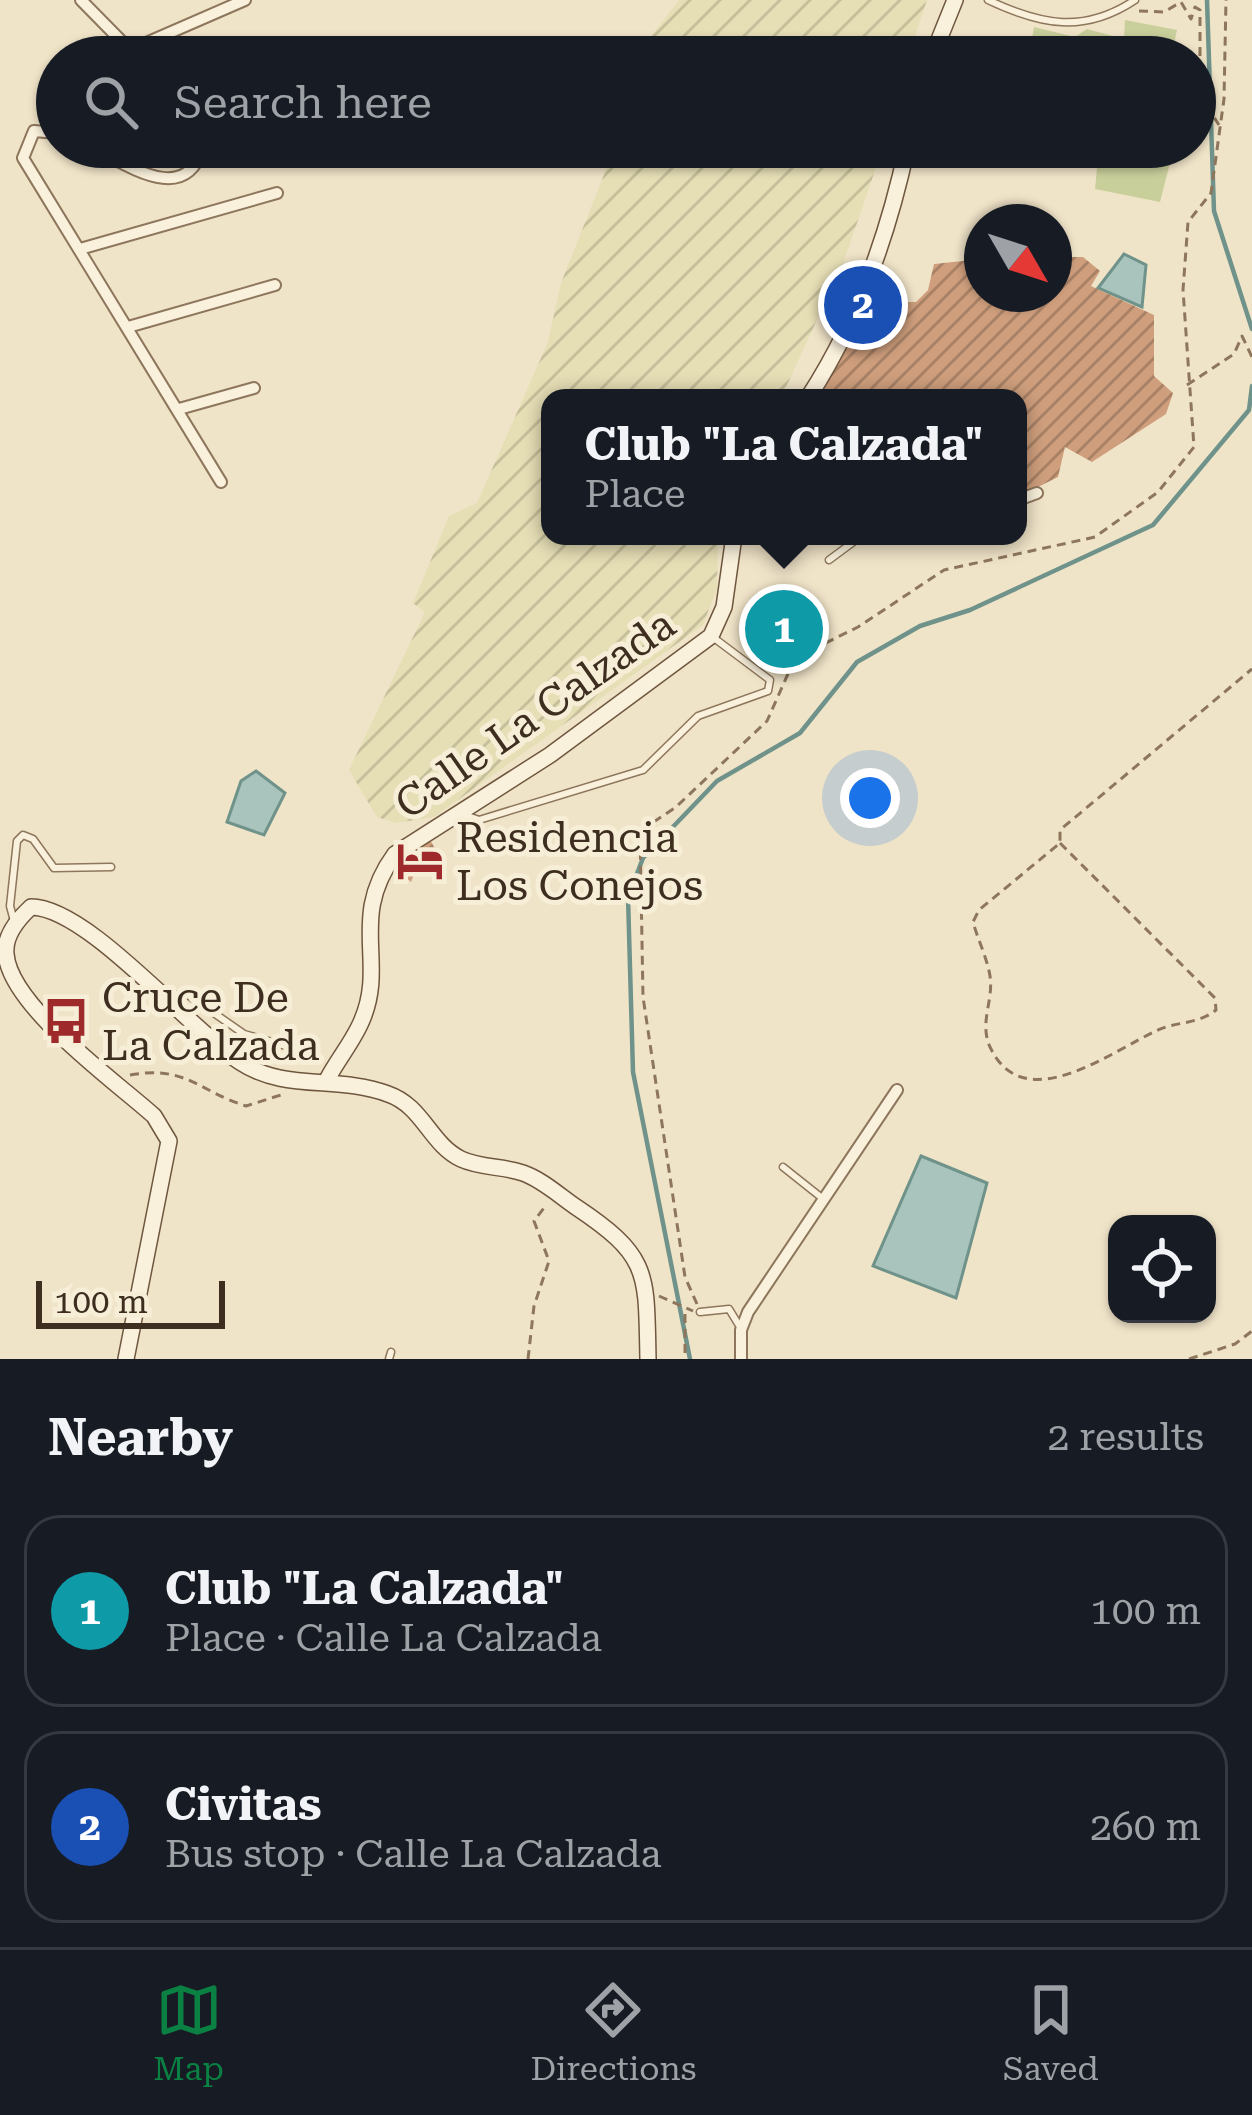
<!DOCTYPE html>
<html lang="en">
<head>
<meta charset="utf-8">
<style>
  :root { --surface:#171b24; --page:#20242c; --text:#f1f3f6; --muted:#9ea1a6; --line:#363941; --accent:#0b8043 }
  body { margin:0; font-family:"Roboto Serif",serif; background:var(--page); color:var(--text) }
  .controls { position:absolute; right:36px; bottom:36px; display:grid; overflow:hidden; border-radius:24px; box-shadow:0 3px 9px #0004 }
  .controls button { width:108px; height:108px; display:grid; place-items:center; padding:0; border:0; border-bottom:3px solid var(--line); background:var(--surface); color:var(--text); font:60px sans-serif }
  .compass { position:absolute; left:964px; top:204px; width:108px; height:108px; border-radius:50%; background:var(--surface); box-shadow:0 3px 9px #0004; rotate:129deg }
  .scale { position:absolute; left:36px; bottom:30px; width:189px; box-sizing:border-box; padding-left:12px; border:6px solid #3d2e20; border-top:0; font-size:33px; line-height:42px; white-space:nowrap; color:#3d2e20; -webkit-text-stroke:9px #f7eed8; paint-order:stroke }
  .you { position:absolute; left:870px; top:798px; width:42px; height:42px; margin:-30px; border:9px solid #fff; border-radius:50%; background:#1a73e8; box-shadow:0 0 0 18px #1a73e833 }
  .badge { display:grid; place-items:center; width:78px; height:78px; border-radius:50%; background:var(--accent); color:#fff; font-size:39px; font-weight:700 }
  .pin { position:absolute; translate:-50% -50%; border:6px solid #fff; box-shadow:0 3px 12px #0006 }
  .popup { position:absolute; left:541px; top:389px; width:486px; height:156px; box-sizing:border-box; display:grid; place-content:center; border-radius:24px; background:var(--surface); filter:drop-shadow(0 3px 9px #0005); font-size:39px; white-space:nowrap; color:var(--muted) }
  .popup b { font-size:45px; color:var(--text) }
  .popup::after { content:''; position:absolute; left:50%; top:100%; margin-left:-24px; border:24px solid transparent; border-top-color:var(--surface) }
  .list { margin:0; padding:0; list-style:none }
  h2 { display:flex; justify-content:space-between; align-items:center; height:156px; margin:0; padding:0 48px; font-size:51px }
  h2 small { font-size:39px; font-weight:400; color:var(--muted) }
  .list li { display:grid; grid-template-columns:78px 1fr auto; gap:36px; align-items:center; box-sizing:border-box; height:192px; margin:0 24px 24px; padding:0 24px; border:3px solid var(--line); border-radius:36px }
  .list b { display:block; font-size:45px; white-space:nowrap }
  .list p { margin:0; font-size:39px; white-space:nowrap; color:var(--muted) }
  .list em { font-size:39px; font-style:normal; color:var(--muted) }
  .icon { flex:none; width:66px; height:66px; fill:none; stroke:currentColor; stroke-width:2; stroke-linecap:round; stroke-linejoin:round }
  .map { position:relative; flex:none; width:1252px; height:1359px; overflow:hidden }
  .search { position:absolute; background:var(--surface); box-shadow:0 3px 9px #0004; left:36px; right:36px; top:36px; height:132px; display:flex; align-items:center; gap:30px; box-sizing:border-box; padding:0 42px; border-radius:66px; color:var(--muted); font-size:45px }
  .sheet { height:588px; background:var(--surface) }
  nav { display:flex; justify-content:space-around; align-items:center; box-sizing:border-box; height:168px; border-top:3px solid var(--line); background:var(--surface); font-size:33px; color:var(--muted) }
  nav a { display:grid; justify-items:center; gap:6px }
  nav .on { color:var(--accent) }
  .map>svg:first-child { display:block }
  .farmland { fill:url(#farmland-furrows) }
  .park { fill:#c9cf9b }
  .water { fill:#a9c4bc; stroke:#6f938a; stroke-width:3 }
  .lines { fill:none; stroke-linecap:round; stroke-linejoin:round }
  .stream { stroke:#6f938a; stroke-width:4.5 }
  .building { fill:url(#building-hatch) }
  .lane-casing { stroke:#8d765c; stroke-width:9 }
  .street-casing { stroke:#8d765c; stroke-width:14 }
  .secondary-casing { stroke:#6f573f; stroke-width:18 }
  .path { stroke:#8d765c; stroke-width:3; stroke-dasharray:9 6; stroke-linecap:butt }
  .lane { stroke:#faf1dc; stroke-width:6 }
  .street { stroke:#faf1dc; stroke-width:10 }
  .secondary { stroke:#faf1dc; stroke-width:15 }
  .labels { text-anchor:middle; dominant-baseline:central; stroke-width:10; stroke-linejoin:round; paint-order:stroke }
  .street-label { font-size:42px; fill:#3d2e20; stroke:#f7eed8 }
  .poi-label { font-size:42px; fill:#3d2e20; stroke:#f7eed8; text-anchor:start }
</style>
</head>
<body>
<div class="map">
<svg width="1252" height="1359" viewBox="0 0 1252 1359">
  <defs>
    <pattern id="farmland-furrows" width="10" height="10" patternUnits="userSpaceOnUse" patternTransform="scale(3)"><rect width="10" height="10" fill="#e6deb5"/><path d="M-1 1l2-2M0 10L10 0M9 11l2-2" fill="none" stroke="#c6bf9b"/></pattern>
    <pattern id="building-hatch" width="6" height="6" patternUnits="userSpaceOnUse" patternTransform="scale(3)"><rect width="6" height="6" fill="#cf9f7d"/><path d="M-1 1l2-2M0 6l6-6M5 7l2-2" fill="none" stroke="#a98266"/></pattern>
  </defs>
  <rect width="100%" height="100%" fill="#f0e4c8"/>
  <g class="farmland">
    <path d="M 679,0 L 927,0 L 908,57 L 635,57 Z"/>
    <path d="M 615,147 L 883,147 L 844,261 L 781,398 L 550,398 L 550,536 L 718,536 L 717,588 L 703,625 L 434,817 L 396,823 L 377,817 L 349,770 L 425,612 L 413,603 L 449,516 L 477,503 L 548,342 L 561,283 Z"/>
  </g>
  <g class="park">
    <path d="M 1125,20 L 1177,30 L 1171,57 L 1029,57 L 1034,27 L 1075,37 L 1087,29 L 1124,39 Z"/>
    <path d="M 1018,147 L 1174,147 L 1160,202 L 1095,189 L 1097,168 L 1016,159 Z"/>
  </g>
  <g class="water">
    <path d="M 1124,254 L 1146,265 L 1142,307 L 1098,288 Z"/>
    <path d="M 256,771 L 285,793 L 264,835 L 227,822 L 241,781 Z"/>
    <path d="M 921,1156 L 987,1183 L 956,1298 L 873,1266 Z"/>
  </g>
  <g class="lines">
    <g class="stream">
      <path d="M 1207,0 L 1214,211 L 1252,329"/>
      <path d="M 690,1359 L 633,1072 L 628,897 L 643,858 L 717,781 L 800,733 L 857,662 L 920,626 L 970,610 L 1153,525 L 1249,410 L 1252,386"/>
    </g>
  </g>
  <g class="building">
    <path d="M 1054,257 L 1083,257 L 1100,271 L 1091,286 L 1154,315 L 1154,376 L 1173,393 L 1166,414 L 1092,462 L 1065,447 L 1058,477 L 1018,497 L 1018,398 L 816,398 L 872,290 L 896,302 L 916,302 L 928,290 L 934,264 L 982,259 L 982,294 L 1054,294 Z"/>
    <path d="M 778,610 L 797,614 L 790,647 L 771,644 Z"/>
    <path d="M 430,840 L 442,860 L 417,867 L 411,882 L 394,867 Z"/>
  </g>
  <g class="lines">
    <defs>
      <g id="lane">
        <path d="M 988,0 C 1041,25 1084,34 1135,0"/>
        <path d="M 829,560 L 856,540"/>
        <path d="M 462,814 L 479,820 L 643,770 L 698,716 L 768,691 L 770,680 L 714,638"/>
        <path d="M 14,921 L 10,906 L 17,841 L 23,835 L 33,839 L 54,868 L 111,867"/>
        <path d="M 165,995 L 188,995 L 244,1034 L 286,1046"/>
        <path d="M 783,1167 L 822,1198"/>
        <path d="M 700,1312 L 729,1309 L 740,1327"/>
        <path d="M 389,1359 L 391,1352"/>
      </g>
      <g id="street">
        <path d="M 81,0 L 137,57"/>
        <path d="M 130,50 L 245,0"/>
        <path d="M 57,133 L 34,131 L 23,158 L 221,482"/>
        <path d="M 91,147 C 128,165 185,207 203,147"/>
        <path d="M 80,249 L 277,193"/>
        <path d="M 128,327 L 275,285"/>
        <path d="M 179,409 L 254,388"/>
        <path d="M 1018,500 L 1037,493"/>
        <path d="M 845,536 L 872,536"/>
        <path d="M 741,1359 L 741,1330 L 748,1312 L 897,1090"/>
      </g>
      <g id="secondary">
        <path d="M 932,57 L 955,0"/>
        <path d="M 808,398 C 858,321 888,236 907,147"/>
        <path d="M 328,1078 C 338,1059 354,1040 362,1020 C 387,962 348,918 395,854 L 550,755 L 711,636 L 724,607 L 734,536"/>
        <path d="M 126,1359 L 169,1141 L 154,1116 C 115,1081 10,1006 6,954 C 4,935 18,919 31,907 C 87,907 187,1027 240,1062 C 285,1092 337,1075 388,1094 C 423,1106 430,1144 461,1159 C 480,1168 503,1166 523,1173 C 541,1179 560,1196 576,1207 C 651,1257 646,1273 648,1359"/>
      </g>
    </defs>
    <use href="#lane" class="lane-casing"/>
    <use href="#street" class="street-casing"/>
    <use href="#secondary" class="secondary-casing"/>
    <g class="path">
      <path d="M 1139,11 L 1164,12 L 1181,2 L 1191,19 L 1195,7 L 1200,10 L 1200,95 L 1219,125"/>
      <path d="M 1187,385 L 1234,354 L 1242,336 L 1252,357"/>
      <path d="M 1060,843 L 1215,998 L 1216,1010 C 1197,1025 1176,1021 1156,1031 C 1112,1051 1025,1118 991,1049 C 978,1024 994,1001 990,976 C 987,958 978,940 973,922 L 979,910 L 1060,843 L 1060,830 L 1252,669"/>
      <path d="M 130,1075 C 186,1065 198,1091 246,1106 L 284,1094"/>
      <path d="M 659,1296 L 693,1311"/>
      <path d="M 697,1304 L 685,1277 L 643,997 L 640,831 L 676,807 L 767,721 L 795,658 L 858,627 L 944,570 L 1095,537 L 1158,492 L 1194,447 L 1183,290 L 1188,222 L 1211,193 L 1224,99 L 1226,0"/>
      <path d="M 685,1314 L 685,1359"/>
      <path d="M 528,1359 L 534,1306 L 549,1261 L 534,1221 L 547,1204"/>
      <path d="M 1189,1359 L 1235,1344 L 1252,1331"/>
    </g>
    <use href="#lane" class="lane"/>
    <use href="#street" class="street"/>
    <use href="#secondary" class="secondary"/>
  </g>
  <defs>
    <symbol id="hotel-bare" viewBox="-9 -9 18 18"><path d="M-6-4.5h1.5V1H6V5H4.5V3h-9V5H-6ZM-4 0a1.8 1.8 0 1 1 3.6 0ZM.5 0V-2.5h3Q6-2.5 6 0Z" fill="#9e2a2b" stroke="#f7eed8" stroke-width="2.5" paint-order="stroke"/></symbol>
    <symbol id="bus-bare" viewBox="-9 -9 18 18"><path d="M-5-6H5V4H4V6H2V4H-2V6H-4V4H-5ZM-3.5-4V0h7V-4ZM-3.5 1.2v1.5H-2V1.2ZM2 1.2v1.5H3.5V1.2Z" fill="#9e2a2b" stroke="#f7eed8" stroke-width="2.5" paint-order="stroke"/></symbol>
  </defs>
  <g fill-rule="evenodd">
    <use href="#hotel-bare" x="387" y="828" width="66" height="66"/>
    <use href="#bus-bare" x="33" y="988" width="66" height="66"/>
  </g>
  <g class="labels">
    <g class="street-label">
      <text transform="translate(535 714) rotate(-35)">Calle La Calzada</text>
    </g>
    <g class="poi-label">
      <text x="456" y="837">Residencia<tspan x="456" dy="48">Los Conejos</tspan></text>
      <text x="102" y="997">Cruce De<tspan x="102" dy="48">La Calzada</tspan></text>
    </g>
  </g>
</svg>
<div class="controls">
<button><svg class="icon" aria-label="locate" viewBox="0 0 24 24"><circle cx="12" cy="12" r="6"/><path d="M12 2v4M12 18v4M2 12h4M18 12h4"/></svg></button>
</div>
<svg class="compass" viewBox="-18 -18 36 36"><path d="M0-13l5 13h-10z" fill="#e53935"/><path d="M0 13l5-13h-10z" fill="#9ea1a6"/></svg>
<div class="scale">100 m</div>
<div class="you"></div>
<div class="pin badge" style="left:784px;top:629px;background:#0f9aa8">1</div>
<div class="popup"><b>Club &quot;La Calzada&quot;</b>Place</div>
<div class="pin badge" style="left:863px;top:305px;background:#1a4fb4">2</div>
<div class="search"><svg class="icon" aria-label="search" viewBox="0 0 24 24"><circle cx="10" cy="10" r="6"/><path d="M15 15l6 6"/></svg>Search here</div>
</div>
<section class="sheet">
<h2>Nearby<small>2 results</small></h2>
<ul class="list">
<li><span class="badge" style="background:#0f9aa8">1</span><div><b>Club &quot;La Calzada&quot;</b><p>Place · Calle La Calzada</p></div><em>100 m</em></li>
<li><span class="badge" style="background:#1a4fb4">2</span><div><b>Civitas</b><p>Bus stop · Calle La Calzada</p></div><em>260 m</em></li>
</ul>
</section>
<nav>
<a class="on"><svg class="icon" aria-label="map" viewBox="0 0 24 24"><path d="M3 6l6-2 6 2 6-2v14l-6 2-6-2-6 2zM9 4v14M15 6v14"/></svg>Map</a>
<a><svg class="icon" aria-label="directions" viewBox="0 0 24 24"><path d="M12 3l9 9-9 9-9-9zM9 14v-3h6M13 9l2 2-2 2"/></svg>Directions</a>
<a><svg class="icon" aria-label="saved" viewBox="0 0 24 24"><path d="M7 4h10v16l-5-4-5 4z"/></svg>Saved</a>
</nav>
</body>
</html>
